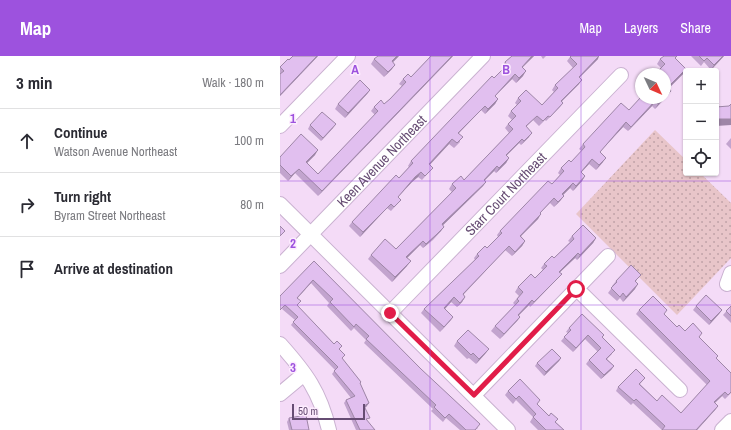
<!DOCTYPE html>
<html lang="en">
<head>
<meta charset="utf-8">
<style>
  :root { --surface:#fff; --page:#f7f7f7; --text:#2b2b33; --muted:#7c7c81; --line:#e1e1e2; --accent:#9d52de }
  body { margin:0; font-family:"Archivo Narrow",sans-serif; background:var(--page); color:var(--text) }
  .controls { position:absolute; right:12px; top:12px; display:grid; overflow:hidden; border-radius:4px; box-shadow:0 1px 3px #0004 }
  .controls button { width:36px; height:36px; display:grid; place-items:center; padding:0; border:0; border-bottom:1px solid var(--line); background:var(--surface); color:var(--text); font:20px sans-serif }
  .compass { position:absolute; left:355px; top:12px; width:36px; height:36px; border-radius:50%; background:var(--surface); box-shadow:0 1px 3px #0004; rotate:134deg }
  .scale { position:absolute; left:12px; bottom:10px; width:73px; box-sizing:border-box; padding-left:4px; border:2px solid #664c73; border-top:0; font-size:11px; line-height:14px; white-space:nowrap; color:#664c73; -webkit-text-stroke:3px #fdecfe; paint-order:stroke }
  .stop { position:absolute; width:12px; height:12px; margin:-9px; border:3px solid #e11d48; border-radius:50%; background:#fff }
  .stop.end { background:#e11d48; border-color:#fff; box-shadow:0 1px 4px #0008 }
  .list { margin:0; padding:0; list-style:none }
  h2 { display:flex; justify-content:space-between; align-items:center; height:52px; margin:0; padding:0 16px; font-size:17px }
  h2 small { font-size:13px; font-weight:400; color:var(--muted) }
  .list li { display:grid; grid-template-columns:26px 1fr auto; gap:12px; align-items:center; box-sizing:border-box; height:64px; padding:0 16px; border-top:1px solid var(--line) }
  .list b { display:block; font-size:15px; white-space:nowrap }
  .list p { margin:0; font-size:13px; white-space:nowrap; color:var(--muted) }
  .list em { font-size:13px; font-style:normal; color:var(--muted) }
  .icon { flex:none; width:22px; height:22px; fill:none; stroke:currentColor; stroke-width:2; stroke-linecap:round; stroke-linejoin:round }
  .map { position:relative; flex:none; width:451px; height:374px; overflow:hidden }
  header { display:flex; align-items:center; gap:24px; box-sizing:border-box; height:56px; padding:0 20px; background:var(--accent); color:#fff }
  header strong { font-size:19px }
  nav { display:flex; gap:22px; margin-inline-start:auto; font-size:14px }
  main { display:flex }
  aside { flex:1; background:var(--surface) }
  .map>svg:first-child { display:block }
  .residential { fill:#f4dbf7; fill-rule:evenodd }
  .grass { fill:url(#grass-dots) }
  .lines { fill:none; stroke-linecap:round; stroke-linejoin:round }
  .minor-casing { stroke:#cab2d1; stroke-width:16 }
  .minor { stroke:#fff; stroke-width:14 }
  .wall { fill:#c2a4ce }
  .shaded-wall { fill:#9e86a7 }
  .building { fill:#e1bfef; stroke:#9e86a7 }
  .route { stroke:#e11d48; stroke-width:5 }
  .grid { fill:none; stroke:#9d52de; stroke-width:1; stroke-opacity:0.55 }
  .labels { text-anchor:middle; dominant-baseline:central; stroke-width:3; stroke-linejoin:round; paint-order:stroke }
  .street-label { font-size:14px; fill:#664c73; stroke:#fdecfe }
  .grid-label { font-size:13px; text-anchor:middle; font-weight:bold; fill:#9d52de; stroke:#fdecfe; stroke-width:3; stroke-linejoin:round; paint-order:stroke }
</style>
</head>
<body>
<header>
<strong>Map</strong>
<nav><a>Map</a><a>Layers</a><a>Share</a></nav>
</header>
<main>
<aside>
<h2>3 min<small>Walk · 180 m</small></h2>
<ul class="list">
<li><svg class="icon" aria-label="ahead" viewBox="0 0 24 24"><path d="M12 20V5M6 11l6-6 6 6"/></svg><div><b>Continue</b><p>Watson Avenue Northeast</p></div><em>100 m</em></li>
<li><svg class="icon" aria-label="right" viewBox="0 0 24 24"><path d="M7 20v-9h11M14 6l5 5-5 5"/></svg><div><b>Turn right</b><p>Byram Street Northeast</p></div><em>80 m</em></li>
<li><svg class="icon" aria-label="arrive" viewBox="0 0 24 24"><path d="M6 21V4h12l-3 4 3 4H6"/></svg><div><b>Arrive at destination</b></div></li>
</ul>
</aside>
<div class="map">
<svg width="451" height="374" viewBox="0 0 451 374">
  <defs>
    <pattern id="grass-dots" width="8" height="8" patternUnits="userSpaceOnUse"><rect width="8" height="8" fill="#e8c5c9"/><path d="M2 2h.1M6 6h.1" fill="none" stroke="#c0a2a8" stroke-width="1.8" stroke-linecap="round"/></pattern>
  </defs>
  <rect width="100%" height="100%" fill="#fae6fb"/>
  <path class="residential" d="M 0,0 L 451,0 L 451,374 L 0,374 ZM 406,15 L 436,15 L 436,117 L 406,117 ZM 361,18 L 385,18 L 385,42 L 361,42 Z"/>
  <path class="grass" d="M 375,74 L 406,104 L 406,117 L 420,117 L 451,147 L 451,202 L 397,259 L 296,158 Z"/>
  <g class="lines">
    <defs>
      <g id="minor">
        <path d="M 0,70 L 68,0"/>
        <path d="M 0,148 L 228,374"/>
        <path id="s1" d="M 0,210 L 203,0"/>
        <path d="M 447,228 L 451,217"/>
        <path d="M 297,233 L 400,334"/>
        <path id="s2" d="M 110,257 L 341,19"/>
        <path d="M 0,288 C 26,317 40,336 49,374"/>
        <path d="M 0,338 L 24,318"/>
        <path d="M 194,339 L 328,200"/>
        <path d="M 442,374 L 451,365"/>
      </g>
    </defs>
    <use href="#minor" class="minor-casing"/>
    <use href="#minor" class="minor"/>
  </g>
  <g class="wall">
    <path d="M 13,0 L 38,0 L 0,40 L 0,11 Z"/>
    <path d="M 119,0 L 113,6 L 112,13 L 104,21 L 91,8 L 94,3 Z"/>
    <path d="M 151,0 L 173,0 L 38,140 L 15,117 L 8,125 L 0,117 L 0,101 L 35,99 L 27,107 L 38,118 L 95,59 L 91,55 L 94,51 L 104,48 L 110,43 L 122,30 L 119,28 L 123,23 L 131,21 Z"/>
    <path d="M 232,0 L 254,0 L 242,11 L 243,20 L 236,27 L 232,23 L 215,40 L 218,43 L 215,48 L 205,58 L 201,54 L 179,77 L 180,86 L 174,92 L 169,88 L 149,109 L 153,112 L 149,116 L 142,124 L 138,121 L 132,126 L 118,141 L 121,144 L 111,155 L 107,152 L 80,181 L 69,170 L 72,166 L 119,122 L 129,111 L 128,110 L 131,105 L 224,12 L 222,11 L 225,6 Z"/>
    <path d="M 261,0 L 266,0 L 263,3 Z"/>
    <path d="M 411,0 L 444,0 L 431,14 L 424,6 L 421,10 Z"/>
    <path d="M 290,1 L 318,3 L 300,21 L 299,28 L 282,45 L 283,47 L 280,51 L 266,65 L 265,64 L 259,70 L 253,64 L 246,71 L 249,81 L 241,89 L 239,87 L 226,100 L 229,102 L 226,107 L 216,117 L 214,115 L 205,124 L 206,126 L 203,130 L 163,169 L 161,175 L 153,184 L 143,192 L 140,189 L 127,202 L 127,210 L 112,226 L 88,203 L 91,199 L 116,193 L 172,136 L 169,133 L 172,128 L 184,124 L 229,77 L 225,72 L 228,68 L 232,64 L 228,60 L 231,55 L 237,49 L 235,47 L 238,42 L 262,49 L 274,36 L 272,34 L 275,29 L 293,12 L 287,5 Z"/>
    <path d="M 380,3 L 395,3 L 406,13 L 403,18 L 389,32 L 388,39 L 375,53 L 372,50 L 348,75 L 343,71 L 320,96 L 323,106 L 316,114 L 309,108 L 301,116 L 305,120 L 302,125 L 293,135 L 290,132 L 283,139 L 284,140 L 280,145 L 274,151 L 270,147 L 260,157 L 258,163 L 241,180 L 245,185 L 242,190 L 232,200 L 225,194 L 183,239 L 185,241 L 182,246 L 177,251 L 171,246 L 165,253 L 173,261 L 170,265 L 160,276 L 141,257 L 144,253 L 195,204 L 194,202 L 197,198 L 207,192 L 218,181 L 217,179 L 220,175 L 272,128 L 280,119 L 278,117 L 281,112 L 291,106 L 302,95 L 299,93 L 303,88 L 349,54 L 385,18 L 376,18 L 381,12 L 377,8 Z"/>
    <path d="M 90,34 L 87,38 L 65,62 L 55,53 L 58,48 Z"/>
    <path d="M 30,69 L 53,72 L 41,85 L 28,73 Z"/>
    <path d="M 451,82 L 451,93 L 446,88 Z"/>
    <path d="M 292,180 L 316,182 L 313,187 L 297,204 L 295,202 L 280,216 L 278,222 L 250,251 L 249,249 L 239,259 L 240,261 L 237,265 L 220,283 L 211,275 L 215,270 L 235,249 L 233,247 L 239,240 L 235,236 L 238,231 L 255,222 L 263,214 L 261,212 L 264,208 L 274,202 L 290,186 L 288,185 Z"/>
    <path d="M 34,205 L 198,372 L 195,374 L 180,374 L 166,362 L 163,366 L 151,355 L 153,353 L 84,287 L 86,284 L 74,272 L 71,275 L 47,250 L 49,247 L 31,227 L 17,242 L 17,250 L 60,294 L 62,303 L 81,326 L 80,328 L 89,347 L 86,351 L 85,352 L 87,365 L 95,374 L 76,374 L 64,347 L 66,344 L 71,342 L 52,318 L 55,314 L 11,269 L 15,264 L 2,253 Z"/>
    <path d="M 357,224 L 355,226 L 355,233 L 343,246 L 340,242 L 337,245 L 328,237 L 333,230 L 332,230 L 336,225 Z"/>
    <path d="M 416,250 L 442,254 L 439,258 L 429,269 L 413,254 Z"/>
    <path d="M 451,250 L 451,267 L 443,259 Z"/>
    <path d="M 359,254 L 384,258 L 397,271 L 405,275 L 419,281 L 436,302 L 451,337 L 445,343 L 442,340 L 435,347 L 438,350 L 435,354 L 417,374 L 382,374 L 353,347 L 351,349 L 336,335 L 338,331 L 365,322 L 360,328 L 377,345 L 401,357 L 427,329 L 356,258 Z"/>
    <path d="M 289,272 L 324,279 L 322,282 L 332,298 L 327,303 L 334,310 L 331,314 L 321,323 L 306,308 L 309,304 L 318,296 L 305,283 L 293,296 L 281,285 L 288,277 L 286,276 Z"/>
    <path d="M 177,285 L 209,293 L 205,298 L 196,308 L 189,302 L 187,303 L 174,290 Z"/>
    <path d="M 281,302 L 279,305 L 264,320 L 255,310 L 257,307 Z"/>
    <path d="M 228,335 L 257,348 L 284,374 L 258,374 L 250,366 L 253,361 L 236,344 L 233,348 L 225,339 Z"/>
    <path d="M 9,362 L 29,374 L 9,374 L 7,366 Z"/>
  </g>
  <g class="shaded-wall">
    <path d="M 37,0 L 38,0 L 0,40 L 0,39 Z"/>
    <path d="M 117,0 L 119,0 L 109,10 L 112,5 Z"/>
    <path d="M 172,0 L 173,0 L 38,140 L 42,135 Z"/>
    <path d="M 252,0 L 254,0 L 239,15 L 242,11 Z"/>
    <path d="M 319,0 L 318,3 L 296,25 L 299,21 Z"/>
    <path d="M 443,0 L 444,0 L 431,14 L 434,9 Z"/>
    <path d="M 115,9 L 112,13 L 104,21 L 108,16 Z"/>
    <path d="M 406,13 L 403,18 L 385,36 L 388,31 Z"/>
    <path d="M 246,15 L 243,20 L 236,27 L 239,22 Z"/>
    <path d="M 235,18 L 232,23 L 211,44 L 215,40 Z"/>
    <path d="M 302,24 L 299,28 L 278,49 L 281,45 Z"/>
    <path d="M 90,34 L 87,38 L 65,62 L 68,57 Z"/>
    <path d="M 391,35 L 388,39 L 375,53 L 378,48 L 385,42 Z"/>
    <path d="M 218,43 L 215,48 L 205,58 L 208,53 Z"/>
    <path d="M 375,45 L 372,50 L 348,75 L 351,71 Z"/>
    <path d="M 205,50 L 201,54 L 175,81 L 178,77 Z"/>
    <path d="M 436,63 L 451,63 L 451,69 L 436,70 Z"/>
    <path d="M 346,66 L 343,71 L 316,100 L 320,96 Z"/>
    <path d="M 56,68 L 53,72 L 41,85 L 43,82 Z"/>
    <path d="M 252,77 L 249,81 L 241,89 L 244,85 Z"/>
    <path d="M 172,83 L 169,88 L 146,113 L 149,108 Z"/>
    <path d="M 242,83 L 239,87 L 222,104 L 226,99 Z"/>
    <path d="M 38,94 L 35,99 L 23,111 L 26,106 Z"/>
    <path d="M 229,102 L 226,107 L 216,117 L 219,112 Z"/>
    <path d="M 326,102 L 323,106 L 316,114 L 319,109 Z"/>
    <path d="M 312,103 L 309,108 L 298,120 L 301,116 Z"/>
    <path d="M 217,110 L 214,115 L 201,128 L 204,124 Z"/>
    <path d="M 19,113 L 15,117 L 8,125 L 11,120 Z"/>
    <path d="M 141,116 L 138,121 L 132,126 L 114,145 L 118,141 L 135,121 Z"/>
    <path d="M 305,120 L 302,125 L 293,135 L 296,130 Z"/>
    <path d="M 206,126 L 203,130 L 159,173 L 162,168 Z"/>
    <path d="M 293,127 L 290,132 L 279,143 L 282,138 Z"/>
    <path d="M 284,140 L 280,145 L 274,151 L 278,146 Z"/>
    <path d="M 111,148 L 107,152 L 80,181 L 83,176 Z"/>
    <path d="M 261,158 L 258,163 L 237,184 L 240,180 Z"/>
    <path d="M 164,171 L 161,175 L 143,192 L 146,188 Z"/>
    <path d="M 316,182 L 313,187 L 297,204 L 300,199 Z"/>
    <path d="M 143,185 L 140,189 L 123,206 L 126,201 Z"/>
    <path d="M 245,185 L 242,190 L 232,200 L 235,196 Z"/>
    <path d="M 229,190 L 225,194 L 179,243 L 183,238 Z"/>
    <path d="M 298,197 L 295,202 L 276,220 L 279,216 Z"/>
    <path d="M 131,205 L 127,210 L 112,226 L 115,221 Z"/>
    <path d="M 282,218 L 278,222 L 250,251 L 254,246 Z"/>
    <path d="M 33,224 L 31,227 L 14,246 L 17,242 Z"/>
    <path d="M 358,228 L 355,233 L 343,246 L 346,241 Z"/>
    <path d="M 174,241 L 171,246 L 161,257 L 164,252 Z"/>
    <path d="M 185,241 L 182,246 L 177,251 L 180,247 Z"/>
    <path d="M 252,244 L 249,249 L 235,263 L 238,259 Z"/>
    <path d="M 442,254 L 439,258 L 429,269 L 431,265 Z"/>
    <path d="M 173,261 L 170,265 L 160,276 L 164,271 Z"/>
    <path d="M 240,261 L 237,265 L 220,283 L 224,278 Z"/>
    <path d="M 308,279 L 305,283 L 293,296 L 296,292 Z"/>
    <path d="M 209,293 L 205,298 L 196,308 L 199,303 Z"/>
    <path d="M 281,302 L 279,305 L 264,320 L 266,316 Z"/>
    <path d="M 334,310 L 331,314 L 321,323 L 324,319 Z"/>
    <path d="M 445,336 L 442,340 L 431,350 L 434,346 Z"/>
    <path d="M 89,347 L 86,351 L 81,353 L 84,350 Z"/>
    <path d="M 438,350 L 435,354 L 417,374 L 416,374 Z"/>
  </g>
  <g class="building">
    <path d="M 13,0 L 37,0 L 0,39 L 0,18 L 4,15 L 0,11 L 8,3 L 9,4 Z"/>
    <path d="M 98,0 L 117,0 L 112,5 L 115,9 L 108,16 L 94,3 Z"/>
    <path d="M 151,0 L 172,0 L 42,135 L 19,113 L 11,120 L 0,109 L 0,101 L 21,78 L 38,94 L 26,106 L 38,118 L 98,55 L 94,51 L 101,44 L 104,48 L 110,43 L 126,26 L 123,23 L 128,18 L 131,21 Z"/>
    <path d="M 232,0 L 252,0 L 242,11 L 246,15 L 239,22 L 235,18 L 215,40 L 218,43 L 208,53 L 205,50 L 178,77 L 183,81 L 177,87 L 172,83 L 149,108 L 153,112 L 145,120 L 141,116 L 135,121 L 118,141 L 121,144 L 114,151 L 111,148 L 83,176 L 72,166 L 116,119 L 119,122 L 133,107 L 131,105 L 212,20 L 214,22 L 227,9 L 225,6 Z"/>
    <path d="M 291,0 L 319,0 L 299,21 L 302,24 L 281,45 L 283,47 L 270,61 L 268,60 L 263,65 L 257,60 L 246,70 L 252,77 L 244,85 L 242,83 L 226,99 L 229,102 L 219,112 L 217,110 L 204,124 L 206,126 L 162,168 L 164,171 L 156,179 L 146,188 L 143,185 L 126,201 L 131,205 L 115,221 L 91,199 L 105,183 L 116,193 L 176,132 L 172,128 L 181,120 L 184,124 L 233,73 L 228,68 L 236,60 L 231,55 L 241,45 L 238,42 L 246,34 L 262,49 L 278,32 L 275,29 L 297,8 L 290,1 Z"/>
    <path d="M 384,0 L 397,0 L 395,2 L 406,13 L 388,31 L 391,35 L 385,41 L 385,18 L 380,18 L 381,16 L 379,14 L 385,8 L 380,3 Z"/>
    <path d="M 419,0 L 443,0 L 434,9 L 427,2 L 424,5 Z"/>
    <path d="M 80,24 L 90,34 L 68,57 L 58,48 Z"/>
    <path d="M 361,41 L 361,42 L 384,42 L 378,48 L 375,45 L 351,71 L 346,66 L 320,96 L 326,102 L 319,109 L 312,103 L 301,116 L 305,120 L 296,130 L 293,127 L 282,138 L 284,140 L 278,146 L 274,142 L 260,157 L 261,158 L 240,180 L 245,185 L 235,196 L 229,190 L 183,238 L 185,241 L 180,247 L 174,241 L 164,252 L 173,261 L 164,271 L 144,253 L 199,200 L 197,198 L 205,190 L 207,192 L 222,177 L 220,175 L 268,125 L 272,128 L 284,115 L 281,112 L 289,104 L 291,106 L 305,91 L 303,88 L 341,47 L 349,54 Z"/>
    <path d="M 451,48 L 451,63 L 436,63 L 436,51 L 449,50 Z"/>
    <path d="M 42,56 L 56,68 L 43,82 L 30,69 Z"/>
    <path d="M 303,169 L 316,182 L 300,199 L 298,197 L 279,216 L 282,218 L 254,246 L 252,244 L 238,259 L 240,261 L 224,278 L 215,270 L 239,245 L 237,243 L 243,236 L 238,231 L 251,218 L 255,222 L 267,210 L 264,208 L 272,200 L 274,202 L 294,183 L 292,180 Z"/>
    <path d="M 0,170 L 5,175 L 0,180 Z"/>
    <path d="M 34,205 L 141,313 L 200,368 L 195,374 L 186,374 L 169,358 L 165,362 L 154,351 L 156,349 L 86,283 L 89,280 L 76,268 L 74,271 L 50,246 L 53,243 L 33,224 L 17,242 L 21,245 L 17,249 L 54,288 L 57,285 L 62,290 L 59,293 L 65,299 L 62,302 L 81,326 L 80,327 L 89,347 L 84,350 L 90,362 L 86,363 L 95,374 L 80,374 L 66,344 L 75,340 L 54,315 L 58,311 L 13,266 L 18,261 L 5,249 L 0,254 L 0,240 Z"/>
    <path d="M 351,209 L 361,219 L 355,225 L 358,228 L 346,241 L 343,237 L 340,241 L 331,232 L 337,226 L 336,225 Z"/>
    <path d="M 426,239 L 442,254 L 431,265 L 416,250 Z"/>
    <path d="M 373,240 L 387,254 L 384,258 L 397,271 L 399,269 L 405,275 L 413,267 L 422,277 L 419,281 L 438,300 L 436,302 L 451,317 L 451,336 L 448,339 L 445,336 L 434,346 L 438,350 L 416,374 L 382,374 L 385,370 L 356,343 L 354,345 L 338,331 L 356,313 L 365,322 L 359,328 L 377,345 L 382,339 L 401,357 L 430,325 L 359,254 Z"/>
    <path d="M 451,250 L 451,260 L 446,255 Z"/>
    <path d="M 302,258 L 324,279 L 322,281 L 335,294 L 326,303 L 334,310 L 324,319 L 309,304 L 321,292 L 308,279 L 296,292 L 284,281 L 291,274 L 289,272 Z"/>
    <path d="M 188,274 L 209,293 L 199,303 L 193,297 L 191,299 L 177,285 Z"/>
    <path d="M 272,293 L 281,302 L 266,316 L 257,307 Z"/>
    <path d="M 240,323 L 260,344 L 257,348 L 269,360 L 271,357 L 278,363 L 275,366 L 284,374 L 266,374 L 253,361 L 256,358 L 239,340 L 236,343 L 228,335 Z"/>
    <path d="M 26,359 L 29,374 L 12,374 L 9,362 Z"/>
  </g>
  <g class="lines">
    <path class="route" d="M 110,257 L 194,339 L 296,233"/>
  </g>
  <path class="grid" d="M 150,0 L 150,374M 301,0 L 301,374M 0,125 L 451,125M 0,249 L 451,249"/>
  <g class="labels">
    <g class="street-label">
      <text stroke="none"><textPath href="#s1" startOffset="146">Keen Avenue Northeast</textPath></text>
      <text stroke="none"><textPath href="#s2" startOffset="166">Starr Court Northeast</textPath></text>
    </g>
  </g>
  <g class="grid-label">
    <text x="75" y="18">A</text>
    <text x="226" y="18">B</text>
    <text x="13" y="67">1</text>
    <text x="13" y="192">2</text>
    <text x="13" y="316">3</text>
  </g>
</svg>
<div class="controls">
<button>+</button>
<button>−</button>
<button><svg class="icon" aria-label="locate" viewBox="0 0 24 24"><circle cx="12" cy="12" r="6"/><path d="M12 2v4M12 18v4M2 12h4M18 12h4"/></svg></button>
</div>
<svg class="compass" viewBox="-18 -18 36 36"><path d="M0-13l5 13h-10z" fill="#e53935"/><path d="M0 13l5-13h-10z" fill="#7c7c81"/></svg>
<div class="scale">50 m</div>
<div class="stop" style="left:296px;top:233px"></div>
<div class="stop end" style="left:110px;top:257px"></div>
</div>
</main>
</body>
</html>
